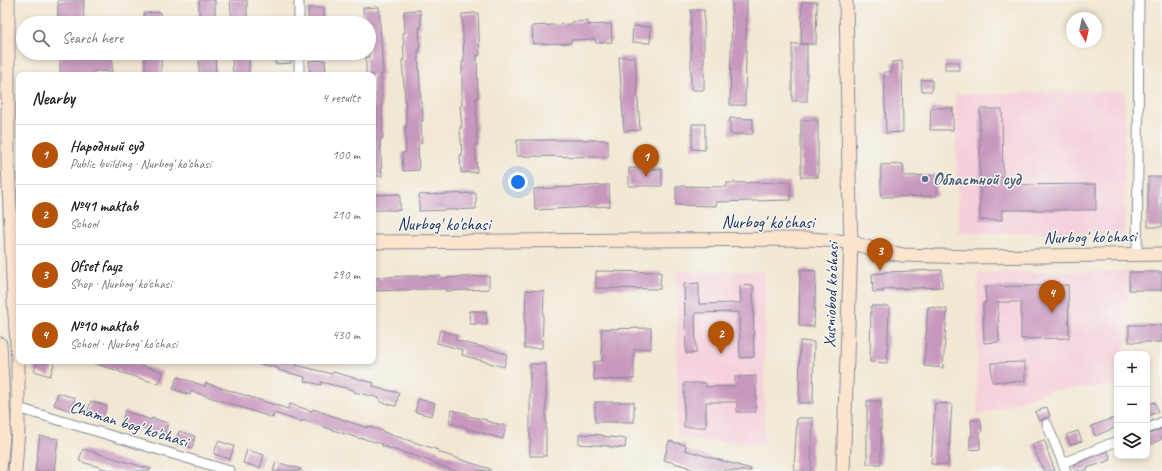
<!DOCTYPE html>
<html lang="en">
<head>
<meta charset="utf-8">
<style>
  :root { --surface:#fff; --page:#f6f6f6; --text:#202124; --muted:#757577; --line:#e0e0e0; --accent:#b45309 }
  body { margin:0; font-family:Caveat,sans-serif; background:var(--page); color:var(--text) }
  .controls { position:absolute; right:12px; bottom:12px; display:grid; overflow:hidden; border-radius:8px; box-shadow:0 2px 6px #0003 }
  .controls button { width:36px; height:36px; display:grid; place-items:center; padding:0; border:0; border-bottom:1px solid var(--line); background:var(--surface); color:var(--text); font:20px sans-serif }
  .compass { position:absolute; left:1066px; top:12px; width:36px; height:36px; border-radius:50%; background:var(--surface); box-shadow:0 2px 6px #0003; rotate:172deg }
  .you { position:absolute; left:518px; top:182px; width:14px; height:14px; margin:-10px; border:3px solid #fff; border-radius:50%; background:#1a73e8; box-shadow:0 0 0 6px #1a73e833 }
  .badge { display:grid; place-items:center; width:26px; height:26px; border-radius:50%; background:var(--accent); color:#fff; font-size:13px; font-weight:700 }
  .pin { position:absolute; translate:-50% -33px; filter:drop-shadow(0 1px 2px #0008) }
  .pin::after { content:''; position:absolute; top:21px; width:14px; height:12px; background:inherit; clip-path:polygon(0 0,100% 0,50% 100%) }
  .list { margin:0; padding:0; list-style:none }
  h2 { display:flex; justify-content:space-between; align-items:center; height:52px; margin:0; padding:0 16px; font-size:17px }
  h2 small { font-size:13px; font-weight:400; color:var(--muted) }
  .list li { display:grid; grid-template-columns:26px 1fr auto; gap:12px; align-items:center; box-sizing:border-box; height:60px; padding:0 16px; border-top:1px solid var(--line) }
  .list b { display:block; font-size:15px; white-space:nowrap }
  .list p { margin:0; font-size:13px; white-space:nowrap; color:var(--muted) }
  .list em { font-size:13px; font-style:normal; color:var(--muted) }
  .icon { flex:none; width:22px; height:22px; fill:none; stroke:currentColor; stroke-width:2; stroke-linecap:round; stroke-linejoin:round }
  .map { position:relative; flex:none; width:1162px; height:471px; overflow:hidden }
  .search { position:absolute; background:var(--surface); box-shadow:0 2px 6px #0003; left:16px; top:16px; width:360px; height:44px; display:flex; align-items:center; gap:10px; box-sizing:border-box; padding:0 14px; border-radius:22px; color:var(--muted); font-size:15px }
  .panel { position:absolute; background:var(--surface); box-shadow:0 2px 6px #0003; left:16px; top:72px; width:360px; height:292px; border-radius:8px }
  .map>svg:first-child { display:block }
  .built { fill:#f5cfda }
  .building { fill:#c897bd }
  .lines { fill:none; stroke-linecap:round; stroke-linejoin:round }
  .street-casing { stroke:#868b98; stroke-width:11 }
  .secondary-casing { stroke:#868b98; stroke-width:15 }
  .street { stroke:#fff; stroke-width:9 }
  .secondary { stroke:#fce5cf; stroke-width:13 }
  .service-dot { fill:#5c6f8a; stroke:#f6f6f2; stroke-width:1.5 }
  .labels { text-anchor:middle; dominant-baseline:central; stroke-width:3; stroke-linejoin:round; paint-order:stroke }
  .service-label { font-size:17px; font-weight:bold; fill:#4e5e75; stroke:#f6f6f2; text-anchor:start }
  .street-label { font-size:17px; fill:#1b2f5e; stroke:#f6f6f2 }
</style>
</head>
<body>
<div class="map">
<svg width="1162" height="471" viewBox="0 0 1162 471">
  <rect width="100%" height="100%" fill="#f6f6f2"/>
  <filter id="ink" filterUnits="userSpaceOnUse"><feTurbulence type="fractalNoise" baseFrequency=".025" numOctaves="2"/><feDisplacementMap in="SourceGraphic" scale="8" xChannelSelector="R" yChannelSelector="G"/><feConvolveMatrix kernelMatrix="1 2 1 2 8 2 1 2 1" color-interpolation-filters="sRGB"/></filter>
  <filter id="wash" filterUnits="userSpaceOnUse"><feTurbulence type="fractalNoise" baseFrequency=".012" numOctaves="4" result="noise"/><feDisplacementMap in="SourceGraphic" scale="16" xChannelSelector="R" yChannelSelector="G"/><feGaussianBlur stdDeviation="0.9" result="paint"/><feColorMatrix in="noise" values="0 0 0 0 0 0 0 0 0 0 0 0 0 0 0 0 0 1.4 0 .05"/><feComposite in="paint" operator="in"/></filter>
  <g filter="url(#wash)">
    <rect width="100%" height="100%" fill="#f2e7d2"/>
    <g class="built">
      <path d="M 1125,91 L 1124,233 L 959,233 L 955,94 Z"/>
      <path d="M 677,271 L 765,271 L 764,445 L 691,440 L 677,436 Z"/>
      <path d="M 1128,271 L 1125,354 L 1117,354 L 1117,386 L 1051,390 L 977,416 L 978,273 Z"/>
    </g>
    <g id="blocks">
      <g class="building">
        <path d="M 58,0 L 84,0 L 83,23 L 58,23 Z"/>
        <rect x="199" y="0" width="16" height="23"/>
        <path d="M 230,0 L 247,0 L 247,23 L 232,23 Z"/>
        <path d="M 732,0 L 747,0 L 745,105 L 730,105 Z"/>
        <path d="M 802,2 L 817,2 L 816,44 L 801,44 Z"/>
        <path d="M 379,7 L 383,74 L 381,74 L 383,138 L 380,138 L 382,176 L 373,176 L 373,75 L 366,75 L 366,57 L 369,57 L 369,23 L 364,23 L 363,8 Z"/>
        <rect x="308" y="8" width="16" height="15"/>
        <path d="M 420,10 L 421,28 L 419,28 L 420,51 L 418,51 L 421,103 L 422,103 L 423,121 L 421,121 L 422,143 L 418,144 L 419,170 L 403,171 L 402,153 L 406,152 L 405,126 L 407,126 L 402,60 L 404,60 L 403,33 L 405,33 L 404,11 Z"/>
        <rect x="691" y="10" width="13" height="80"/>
        <path d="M 160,12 L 160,23 L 144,23 L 144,13 Z"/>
        <path d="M 478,13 L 480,55 L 477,55 L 478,98 L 476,98 L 477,145 L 475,145 L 477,172 L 461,173 L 460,155 L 462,155 L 460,127 L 462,127 L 460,106 L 462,106 L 462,62 L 464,62 L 462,14 Z"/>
        <path d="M 588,21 L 588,25 L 611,24 L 612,42 L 596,43 L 595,39 L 571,40 L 571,43 L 533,44 L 532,26 L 572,24 L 572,22 Z"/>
        <path d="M 633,26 L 651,27 L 650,43 L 632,42 Z"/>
        <rect x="792" y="44" width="15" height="57"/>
        <path d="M 60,53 L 112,53 L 112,72 L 94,71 L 94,75 L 60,75 Z"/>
        <rect x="145" y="53" width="16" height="22"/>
        <path d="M 232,53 L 249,53 L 249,75 L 233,75 Z"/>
        <path d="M 275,53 L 291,53 L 291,63 L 275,64 Z"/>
        <path d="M 199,55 L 215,55 L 216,73 L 199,73 Z"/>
        <path d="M 619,57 L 635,57 L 640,130 L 624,131 Z"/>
        <path d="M 325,60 L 326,75 L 310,75 L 309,61 Z"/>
        <path d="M 902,61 L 903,132 L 886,133 L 884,72 L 892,72 L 892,62 Z"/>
        <rect x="945" y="62" width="14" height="8"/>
        <path d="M 921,80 L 932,80 L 932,91 L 922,91 Z"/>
        <path d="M 931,108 L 953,108 L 953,130 L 930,130 Z"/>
        <path d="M 980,109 L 1002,109 L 1003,185 L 1096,184 L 1096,210 L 1002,210 L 1002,220 L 980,220 Z"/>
        <path d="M 730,118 L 753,119 L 753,134 L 730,134 Z"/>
        <rect x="801" y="120" width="17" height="57"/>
        <path d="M 692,124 L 705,124 L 705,150 L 692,149 Z"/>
        <path d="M 517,140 L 608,140 L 608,157 L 517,156 Z"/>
        <path d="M 903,164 L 904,176 L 940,175 L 940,184 L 937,184 L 937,196 L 881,197 L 881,165 Z"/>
        <path d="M 629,168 L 662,169 L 662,186 L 629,186 Z"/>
        <rect x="1148" y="177" width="14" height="50"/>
        <path d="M 790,182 L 791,200 L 716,202 L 716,206 L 676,205 L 676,186 L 727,187 L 727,183 Z"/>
        <path d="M 609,185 L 610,206 L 535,210 L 534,189 Z"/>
        <path d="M 476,193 L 476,209 L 419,211 L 419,195 Z"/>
        <path d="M 400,194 L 400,210 L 373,210 L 373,195 Z"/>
        <path d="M 800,270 L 816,271 L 814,327 L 799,326 Z"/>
        <path d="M 942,270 L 942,287 L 883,289 L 884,291 L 873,292 L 872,274 L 884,273 L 884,272 Z"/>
        <path d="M 596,271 L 661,272 L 660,289 L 596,288 Z"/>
        <rect x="1129" y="272" width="33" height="18"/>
        <path d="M 403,276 L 441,276 L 441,278 L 489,276 L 489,289 L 447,291 L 446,289 L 425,289 L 375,291 L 375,278 Z"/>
        <path d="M 699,283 L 699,304 L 741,303 L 740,286 L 753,285 L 754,357 L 740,358 L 739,312 L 695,313 L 696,353 L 686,353 L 684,284 Z"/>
        <path d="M 1068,285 L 1069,338 L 1021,339 L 1021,302 L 998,302 L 999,342 L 984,343 L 983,303 L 986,303 L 985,287 Z"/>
        <path d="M 526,290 L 544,291 L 542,348 L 524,348 Z"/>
        <path d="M 871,306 L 889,306 L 887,363 L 870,362 Z"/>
        <path d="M 928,307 L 947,309 L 943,368 L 924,366 Z"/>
        <path d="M 469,311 L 486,311 L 487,324 L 470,324 Z"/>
        <rect x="1129" y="325" width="33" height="17"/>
        <path d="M 651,328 L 651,349 L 634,349 L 634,379 L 594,380 L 593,362 L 602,361 L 601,329 Z"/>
        <path d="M 440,330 L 456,335 L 455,340 L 507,354 L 504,367 L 462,355 L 463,350 L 437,343 Z"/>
        <path d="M 800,341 L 814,342 L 813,403 L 799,403 Z"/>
        <path d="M 38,361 L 55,361 L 50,376 L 34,371 Z"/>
        <path d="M 92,361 L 126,361 L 163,372 L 159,384 L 119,372 L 120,371 L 92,363 Z"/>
        <path d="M 261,361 L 297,361 L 296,365 L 332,374 L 333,372 L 374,383 L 373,387 L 399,393 L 396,406 L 380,402 L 380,398 L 354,392 L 354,390 L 321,382 L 321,385 L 304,381 L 305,377 L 278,370 L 278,368 L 260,364 Z"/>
        <path d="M 1025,362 L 1025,381 L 992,382 L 991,363 Z"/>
        <rect x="530" y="364" width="16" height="92"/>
        <path d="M 756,376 L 756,412 L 737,412 L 737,402 L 706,402 L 706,427 L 684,427 L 684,383 L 706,383 L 706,387 L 735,386 L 735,377 Z"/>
        <path d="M 177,377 L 205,386 L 206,383 L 288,409 L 290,404 L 312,411 L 313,409 L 367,428 L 367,426 L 383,431 L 383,432 L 438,450 L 438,452 L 490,469 L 490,471 L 455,471 L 437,465 L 438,464 L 418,457 L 382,446 L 382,444 L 361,438 L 361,439 L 302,420 L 302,422 L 274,413 L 273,418 L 191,391 L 190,395 L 173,389 Z"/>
        <path d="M 58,393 L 75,398 L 71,411 L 54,405 Z"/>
        <path d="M 418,399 L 435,403 L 432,416 L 415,412 Z"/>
        <path d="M 91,401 L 107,406 L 103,418 L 87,413 Z"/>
        <rect x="867" y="401" width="14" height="63"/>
        <rect x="595" y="402" width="39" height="20"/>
        <path d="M 1155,402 L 1158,412 L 1147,416 L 1147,405 Z"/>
        <path d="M 935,403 L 952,404 L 948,465 L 931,464 Z"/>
        <path d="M 1047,407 L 1050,416 L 1039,421 L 1035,412 Z"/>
        <path d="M 452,410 L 468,414 L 468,416 L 487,420 L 486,421 L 506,426 L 503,439 L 467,429 L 467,427 L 449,423 Z"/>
        <path d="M 125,411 L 151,420 L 152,418 L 168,423 L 164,436 L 137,427 L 137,429 L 121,424 Z"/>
        <path d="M 1117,417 L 1117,427 L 1095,436 L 1091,426 Z"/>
        <path d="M 797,418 L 813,418 L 811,471 L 794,471 Z"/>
        <path d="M 971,420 L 981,420 L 982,432 L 980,432 L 980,449 L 970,450 L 970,437 L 972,437 Z"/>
        <path d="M 1162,429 L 1162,439 L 1147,446 L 1147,435 Z"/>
        <path d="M 179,431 L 195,436 L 192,448 L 175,443 Z"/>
        <path d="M 1078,431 L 1082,441 L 1070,445 L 1066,435 Z"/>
        <path d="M 579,434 L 603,435 L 602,436 L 626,439 L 625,448 L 610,447 L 610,446 L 579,444 Z"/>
        <path d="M 40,436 L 58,439 L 54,471 L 35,471 Z"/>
        <path d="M 1044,440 L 1048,449 L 1047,450 L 1055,471 L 1044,471 L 1032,444 Z"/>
        <path d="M 218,441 L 234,446 L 230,459 L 214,454 Z"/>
        <path d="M 669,441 L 686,445 L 685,450 L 751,469 L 751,471 L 697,471 L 688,468 L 688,467 L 664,460 Z"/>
        <path d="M 83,449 L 150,469 L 150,471 L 112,471 L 79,461 Z"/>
        <path d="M 247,450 L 264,455 L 260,468 L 243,463 Z"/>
        <path d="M 1108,451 L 1111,460 L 1087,468 L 1088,469 L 1082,471 L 1075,471 L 1073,465 Z"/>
        <path d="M 276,462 L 301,469 L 300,471 L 273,471 Z"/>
      </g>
    </g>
  </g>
  <g filter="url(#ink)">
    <use href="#blocks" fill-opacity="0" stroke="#868b98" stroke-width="1"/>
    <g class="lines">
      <defs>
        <g id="street">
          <path d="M 299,23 L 299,0"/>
          <path d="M 299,75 L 299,53"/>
          <path d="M 1137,255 L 1138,162 L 1139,0"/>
          <path d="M 18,408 L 230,471"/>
          <path d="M 1047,424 L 1066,471"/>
          <path d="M 1147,429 L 1162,422"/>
          <path d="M 1063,463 L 1117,441"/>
        </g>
        <g id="secondary">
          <path d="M 8,0 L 8,163 L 14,301 L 18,358 L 18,429 L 15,471"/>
          <path d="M 373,242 L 810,239 L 851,242 L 875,250 L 903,255 L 972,257 L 1162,254"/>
          <path d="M 0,344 L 4,424 L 0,470"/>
          <path d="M 843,471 L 851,242 L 849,177 L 846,0"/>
        </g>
      </defs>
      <use href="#street" class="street-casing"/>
      <use href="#secondary" class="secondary-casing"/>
      <use href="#street" class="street"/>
      <use href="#secondary" class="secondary"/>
    </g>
  </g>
  <circle class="service-dot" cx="925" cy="179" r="4"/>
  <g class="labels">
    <g class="service-label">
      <text x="933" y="179">Областной суд</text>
    </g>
    <g class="street-label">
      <text x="768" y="222">Nurbog' ko'chasi</text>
      <text x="444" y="224">Nurbog' ko'chasi</text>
      <text transform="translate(1090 237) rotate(-1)">Nurbog' ko'chasi</text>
      <text transform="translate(831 295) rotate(-88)">Xusniobod ko'chasi</text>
      <text transform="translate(129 424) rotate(17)">Chaman bog' ko'chasi</text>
    </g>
  </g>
</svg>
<div class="controls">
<button>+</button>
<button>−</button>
<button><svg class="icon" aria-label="layers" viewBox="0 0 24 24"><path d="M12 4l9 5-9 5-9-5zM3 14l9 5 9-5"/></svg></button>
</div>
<svg class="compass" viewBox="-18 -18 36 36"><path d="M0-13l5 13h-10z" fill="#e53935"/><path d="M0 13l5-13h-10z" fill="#757577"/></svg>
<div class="you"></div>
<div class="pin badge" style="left:646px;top:177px">1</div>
<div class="pin badge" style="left:721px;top:354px">2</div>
<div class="pin badge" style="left:880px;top:271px">3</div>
<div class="pin badge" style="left:1052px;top:313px">4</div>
<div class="search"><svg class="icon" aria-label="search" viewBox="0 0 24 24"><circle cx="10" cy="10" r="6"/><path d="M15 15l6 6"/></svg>Search here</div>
<section class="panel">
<h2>Nearby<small>4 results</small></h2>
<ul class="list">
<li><span class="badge">1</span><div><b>Народный суд</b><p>Public building · Nurbog' ko'chasi</p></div><em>100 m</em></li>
<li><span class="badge">2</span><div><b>№41 maktab</b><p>School</p></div><em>210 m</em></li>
<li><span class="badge">3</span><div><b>Ofset fayz</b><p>Shop · Nurbog' ko'chasi</p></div><em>290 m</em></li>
<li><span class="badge">4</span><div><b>№10 maktab</b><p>School · Nurbog' ko'chasi</p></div><em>430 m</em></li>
</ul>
</section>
</div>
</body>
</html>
